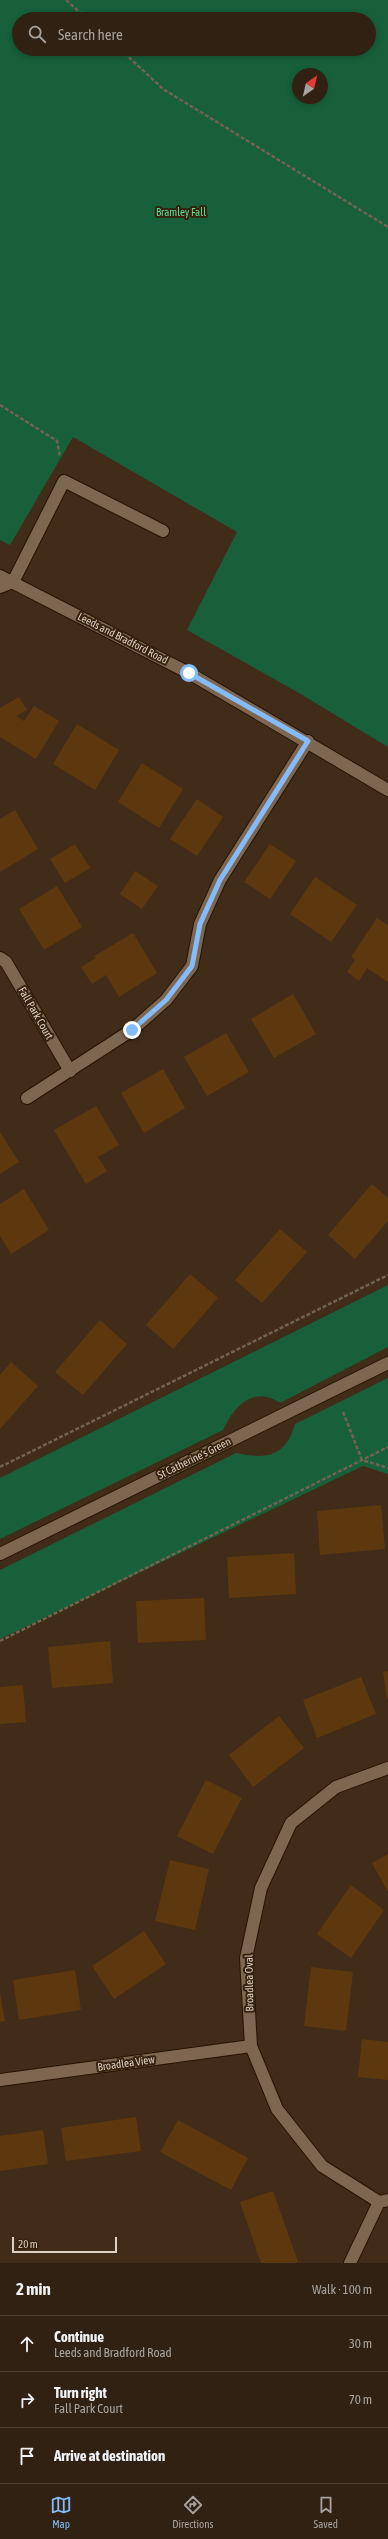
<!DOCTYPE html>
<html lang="en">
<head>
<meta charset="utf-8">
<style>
  :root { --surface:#302112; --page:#3c2e20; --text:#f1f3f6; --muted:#a8a39f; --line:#4b3e32; --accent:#84bcfb }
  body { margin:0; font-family:"Asap Condensed",sans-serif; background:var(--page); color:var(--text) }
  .compass { position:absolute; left:292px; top:68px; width:36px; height:36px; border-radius:50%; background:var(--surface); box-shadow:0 2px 6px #0003; rotate:34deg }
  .scale { position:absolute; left:12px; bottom:10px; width:105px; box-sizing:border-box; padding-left:4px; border:2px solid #dccfc3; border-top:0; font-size:11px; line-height:14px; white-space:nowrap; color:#dccfc3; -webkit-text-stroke:3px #36220e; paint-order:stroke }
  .stop { position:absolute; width:12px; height:12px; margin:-9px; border:3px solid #84bcfb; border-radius:50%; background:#fff }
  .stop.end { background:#84bcfb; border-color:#fff; box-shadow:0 1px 4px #0008 }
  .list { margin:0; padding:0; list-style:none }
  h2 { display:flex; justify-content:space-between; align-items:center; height:52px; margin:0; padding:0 16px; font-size:17px }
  h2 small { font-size:13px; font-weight:400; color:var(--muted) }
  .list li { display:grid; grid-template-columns:26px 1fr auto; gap:12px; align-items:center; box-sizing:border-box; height:56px; padding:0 16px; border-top:1px solid var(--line) }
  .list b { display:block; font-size:15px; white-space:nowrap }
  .list p { margin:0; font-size:13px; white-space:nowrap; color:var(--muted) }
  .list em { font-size:13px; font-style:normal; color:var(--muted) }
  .icon { flex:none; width:22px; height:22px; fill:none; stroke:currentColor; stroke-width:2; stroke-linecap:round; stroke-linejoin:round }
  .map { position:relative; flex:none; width:388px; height:2263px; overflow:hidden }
  .search { position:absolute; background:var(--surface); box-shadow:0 2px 6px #0003; left:12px; right:12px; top:12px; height:44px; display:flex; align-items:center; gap:10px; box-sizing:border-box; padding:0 14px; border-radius:22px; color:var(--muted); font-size:15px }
  .sheet { height:220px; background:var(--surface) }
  nav { display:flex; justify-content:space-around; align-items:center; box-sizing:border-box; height:56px; border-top:1px solid var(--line); background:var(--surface); font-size:11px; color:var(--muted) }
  nav a { display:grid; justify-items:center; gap:2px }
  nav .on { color:var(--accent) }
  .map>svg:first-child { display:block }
  .green { fill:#17603a; fill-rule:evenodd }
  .building { fill:#5d380e }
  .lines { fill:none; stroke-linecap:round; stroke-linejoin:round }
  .lane-casing { stroke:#261402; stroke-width:14 }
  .street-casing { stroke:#261402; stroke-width:14 }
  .secondary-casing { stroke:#261402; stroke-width:14 }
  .path { stroke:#746251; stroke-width:2.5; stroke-dasharray:4 2; stroke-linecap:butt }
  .lane { stroke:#7e6751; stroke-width:12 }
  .street { stroke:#7e6751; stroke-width:12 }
  .secondary { stroke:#7e6751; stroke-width:12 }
  .route { stroke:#84bcfb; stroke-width:5 }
  .labels { text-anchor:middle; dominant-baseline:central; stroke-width:4; stroke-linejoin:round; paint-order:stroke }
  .park-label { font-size:11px; fill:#5add94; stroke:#36220e }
  .street-label { font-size:11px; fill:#dccfc3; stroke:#36220e }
</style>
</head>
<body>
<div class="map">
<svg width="388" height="2263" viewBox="0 0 388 2263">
  <rect width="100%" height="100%" fill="#402c18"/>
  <g class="green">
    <path d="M 0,0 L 388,0 L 388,747 L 299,693 L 187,630 L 237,532 L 73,437 L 10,545 L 0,540 ZM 19,19 L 369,19 L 369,49 L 19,49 ZM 298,74 L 322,74 L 322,98 L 298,98 Z"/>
    <path d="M 388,1285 L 388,1347 L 280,1403 C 254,1385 234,1406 223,1430 L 0,1539 L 0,1478 Z"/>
    <path d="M 388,1378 L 388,1474 L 363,1466 L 0,1639 L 0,1570 L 236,1453 C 267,1460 286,1456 295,1424 Z"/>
  </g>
  <g class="building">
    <path d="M 19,697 L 27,710 L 16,716 L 24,721 L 34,706 L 59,721 L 36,759 L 0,737 L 0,708 Z"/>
    <path d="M 77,724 L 119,750 L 95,790 L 53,764 Z"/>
    <path d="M 142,763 L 183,789 L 159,828 L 118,802 Z"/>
    <path d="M 197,799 L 223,817 L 197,856 L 170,839 Z"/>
    <path d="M 15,810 L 38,849 L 0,872 L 0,819 Z"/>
    <path d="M 75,844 L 90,868 L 65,883 L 50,859 Z"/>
    <path d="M 270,844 L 296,861 L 270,899 L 244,882 Z"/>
    <path d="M 135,871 L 158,886 L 142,909 L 120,894 Z"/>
    <path d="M 315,877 L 357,905 L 331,942 L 290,914 Z"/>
    <path d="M 57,886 L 82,927 L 44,950 L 19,909 Z"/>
    <path d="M 377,918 L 388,925 L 388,982 L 367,968 L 359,981 L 347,972 L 355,960 L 351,957 Z"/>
    <path d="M 133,933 L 157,973 L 119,997 L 106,975 L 92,984 L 81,967 L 96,958 L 94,956 Z"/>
    <path d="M 293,994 L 316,1034 L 274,1058 L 251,1019 Z"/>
    <path d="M 226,1033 L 249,1072 L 207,1096 L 184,1057 Z"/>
    <path d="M 163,1069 L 185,1108 L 144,1133 L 121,1093 Z"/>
    <path d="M 96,1106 L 119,1145 L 98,1157 L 107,1171 L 86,1184 L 54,1130 Z"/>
    <path d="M 0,1132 L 19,1162 L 0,1174 Z"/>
    <path d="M 372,1184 L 388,1198 L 388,1221 L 355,1259 L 328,1235 Z"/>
    <path d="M 24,1189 L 49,1230 L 11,1254 L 0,1236 L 0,1204 Z"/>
    <path d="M 280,1229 L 307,1252 L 262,1303 L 235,1280 Z"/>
    <path d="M 190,1274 L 218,1298 L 173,1349 L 146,1325 Z"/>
    <path d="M 100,1320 L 127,1344 L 83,1395 L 55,1372 Z"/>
    <path d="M 11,1362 L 38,1386 L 0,1429 L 0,1375 Z"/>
    <path d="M 381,1505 L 385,1549 L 320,1555 L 317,1511 Z"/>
    <path d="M 294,1553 L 296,1594 L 229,1598 L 227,1557 Z"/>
    <path d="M 204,1598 L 206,1640 L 138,1643 L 136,1601 Z"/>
    <path d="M 110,1641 L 113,1683 L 52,1688 L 48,1647 Z"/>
    <path d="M 388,1671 L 388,1699 L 387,1699 L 383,1672 Z"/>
    <path d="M 361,1677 L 376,1714 L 317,1738 L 303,1700 Z"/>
    <path d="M 23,1685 L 26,1722 L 0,1724 L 0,1687 Z"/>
    <path d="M 279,1716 L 304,1748 L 253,1787 L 229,1755 Z"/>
    <path d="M 206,1780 L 242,1798 L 213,1854 L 177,1836 Z"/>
    <path d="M 388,1854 L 388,1892 L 372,1863 Z"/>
    <path d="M 170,1860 L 209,1869 L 195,1930 L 155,1921 Z"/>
    <path d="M 351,1885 L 384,1910 L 351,1958 L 317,1934 Z"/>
    <path d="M 144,1931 L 166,1964 L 114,1999 L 92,1966 Z"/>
    <path d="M 311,1967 L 353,1972 L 346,2031 L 304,2026 Z"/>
    <path d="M 75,1970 L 81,2010 L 19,2020 L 13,1980 Z"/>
    <path d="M 0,1993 L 5,2021 L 0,2022 Z"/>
    <path d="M 362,2039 L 388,2042 L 388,2080 L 358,2077 Z"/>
    <path d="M 136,2117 L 141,2151 L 66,2161 L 61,2128 Z"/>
    <path d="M 178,2120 L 248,2158 L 231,2190 L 160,2152 Z"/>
    <path d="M 43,2130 L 48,2164 L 0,2171 L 0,2136 Z"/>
    <path d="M 273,2191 L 298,2262 L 295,2263 L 261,2263 L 240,2202 Z"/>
  </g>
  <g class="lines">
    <defs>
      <path id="lane" d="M 0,587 L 13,582 L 64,481 L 163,531"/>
      <g id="street">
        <path d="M 0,958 L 6,962 L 70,1071"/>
        <path d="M 27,1098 L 132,1030 L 166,1000 L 192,966 L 200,924 L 220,880 L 308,741"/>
        <path d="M 0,1554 L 388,1363"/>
        <path d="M 388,1768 L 336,1787 L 291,1823 L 261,1888 L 246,1958 L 251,2046 L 277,2109 L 322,2166 L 379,2202 L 388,2200"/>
        <path d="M 0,2080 L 251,2046"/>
        <path d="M 350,2263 L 379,2202"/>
      </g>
      <path id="secondary" d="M 0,576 L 189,673 L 388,790"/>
    </defs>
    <use href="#lane" class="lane-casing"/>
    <use href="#street" class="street-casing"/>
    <use href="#secondary" class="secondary-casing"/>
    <g class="path">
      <path d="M 66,0 L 87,19"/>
      <path d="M 120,49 L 163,89 L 388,227"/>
      <path d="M 0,405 L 57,441 L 60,457"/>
      <path d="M 343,1412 L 362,1460 L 388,1468"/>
      <path d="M 0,1467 L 388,1275"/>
      <path d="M 0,1641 L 388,1447"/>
    </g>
    <use href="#lane" class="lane"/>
    <use href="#street" class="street"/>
    <use href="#secondary" class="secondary"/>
  </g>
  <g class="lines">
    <path class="route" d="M 132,1030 L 166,1000 L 192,966 L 200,924 L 220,880 L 308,741 L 189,673"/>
  </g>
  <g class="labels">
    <g class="park-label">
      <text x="181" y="212">Bramley Fall</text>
    </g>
    <g class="street-label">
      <text transform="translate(123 638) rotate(27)">Leeds and Bradford Road</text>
      <text transform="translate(36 1013) rotate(60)">Fall Park Court</text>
      <text transform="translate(194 1458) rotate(-26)">St Catherine's Green</text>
      <text transform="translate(249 1983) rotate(-91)">Broadlea Oval</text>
      <text transform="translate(126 2063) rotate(-8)">Broadlea View</text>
    </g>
  </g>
</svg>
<svg class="compass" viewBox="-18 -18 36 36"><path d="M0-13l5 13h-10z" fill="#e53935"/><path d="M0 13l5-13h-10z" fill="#a8a39f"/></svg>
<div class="scale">20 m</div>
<div class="stop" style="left:189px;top:673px"></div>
<div class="stop end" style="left:132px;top:1030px"></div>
<div class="search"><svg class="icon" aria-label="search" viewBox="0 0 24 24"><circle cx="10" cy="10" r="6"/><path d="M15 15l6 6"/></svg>Search here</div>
</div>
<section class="sheet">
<h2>2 min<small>Walk · 100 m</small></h2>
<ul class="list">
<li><svg class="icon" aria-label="ahead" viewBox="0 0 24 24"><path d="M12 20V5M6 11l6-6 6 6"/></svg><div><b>Continue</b><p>Leeds and Bradford Road</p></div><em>30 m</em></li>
<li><svg class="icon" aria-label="right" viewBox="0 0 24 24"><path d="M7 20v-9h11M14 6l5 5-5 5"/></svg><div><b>Turn right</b><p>Fall Park Court</p></div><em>70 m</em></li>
<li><svg class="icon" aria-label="arrive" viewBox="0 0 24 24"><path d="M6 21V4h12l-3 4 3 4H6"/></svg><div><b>Arrive at destination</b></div></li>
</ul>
</section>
<nav>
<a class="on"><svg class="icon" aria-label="map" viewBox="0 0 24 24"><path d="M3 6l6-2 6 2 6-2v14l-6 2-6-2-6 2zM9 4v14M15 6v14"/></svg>Map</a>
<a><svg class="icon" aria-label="directions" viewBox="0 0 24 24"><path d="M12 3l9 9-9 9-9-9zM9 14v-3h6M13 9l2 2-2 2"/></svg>Directions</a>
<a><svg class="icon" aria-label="saved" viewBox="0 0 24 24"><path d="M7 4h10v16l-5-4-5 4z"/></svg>Saved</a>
</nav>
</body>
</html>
